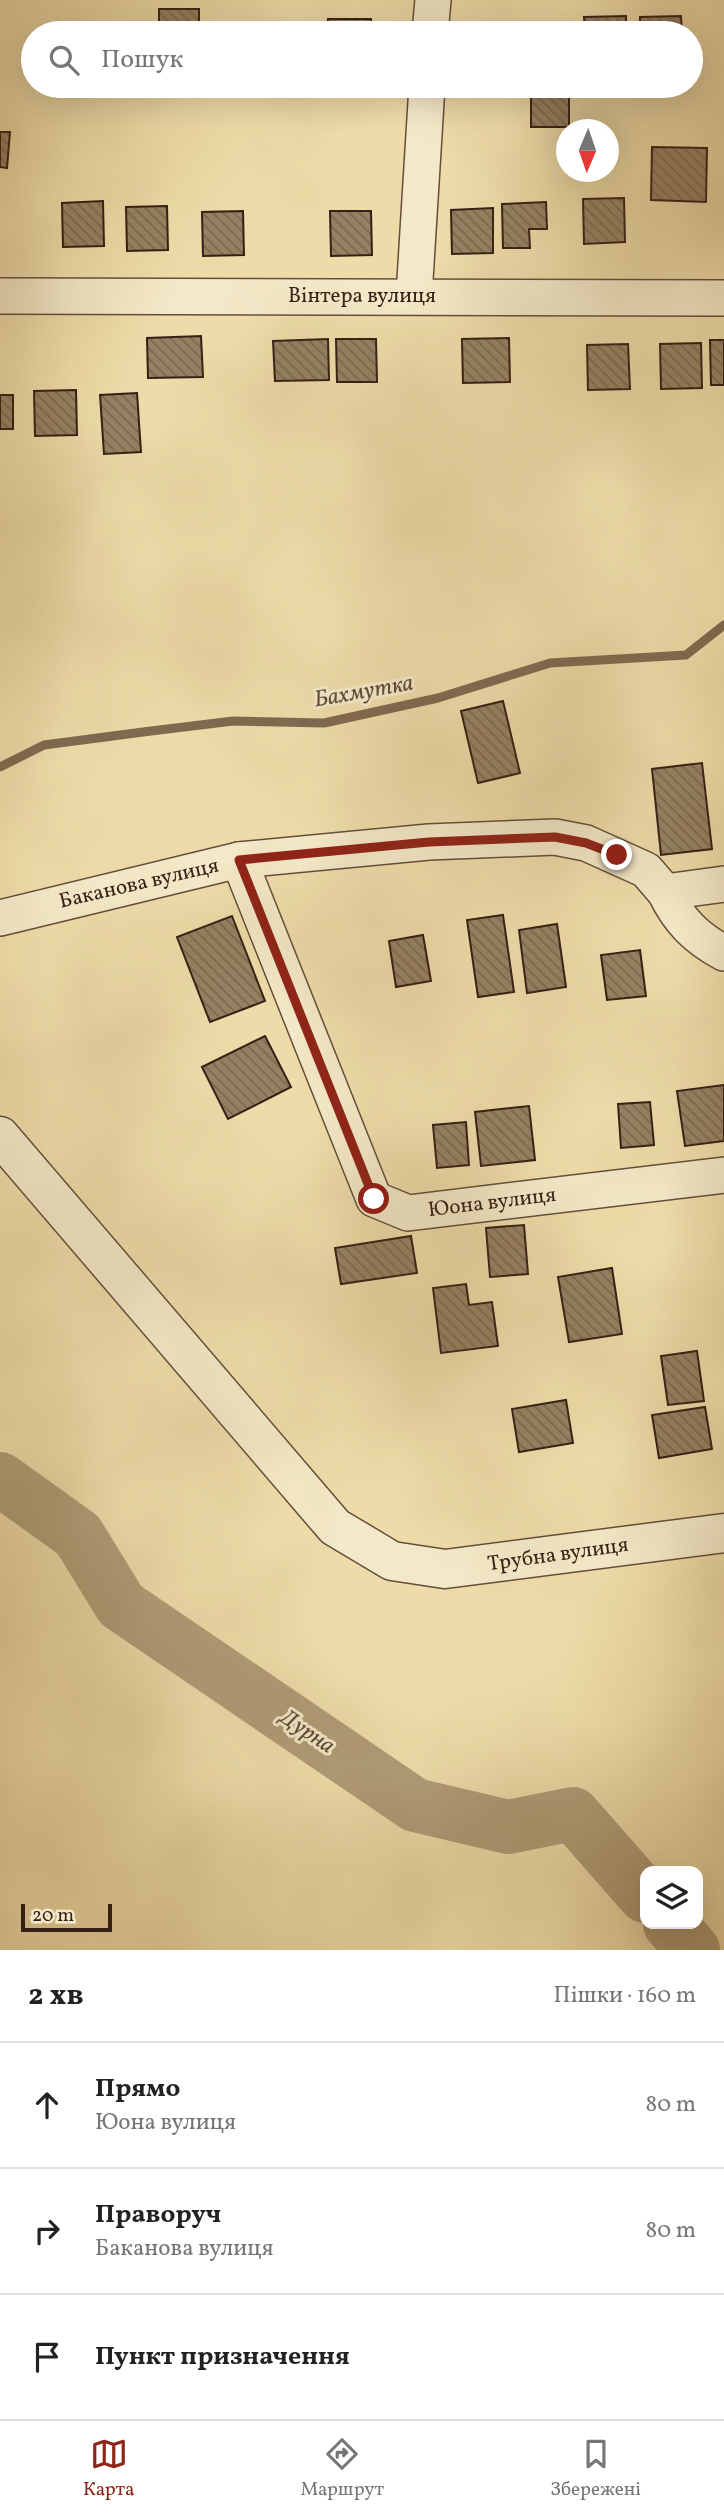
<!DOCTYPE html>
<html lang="uk">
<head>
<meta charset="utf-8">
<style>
  :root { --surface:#fff; --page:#f6f6f6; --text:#222; --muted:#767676; --line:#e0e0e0; --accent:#8f2418 }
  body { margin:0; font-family:Vollkorn,serif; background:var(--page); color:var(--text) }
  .controls { position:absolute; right:21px; bottom:21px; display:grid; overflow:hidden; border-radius:14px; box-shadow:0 7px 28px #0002 }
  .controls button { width:63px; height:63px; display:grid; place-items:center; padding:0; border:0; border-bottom:2px solid var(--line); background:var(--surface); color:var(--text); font:35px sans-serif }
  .compass { position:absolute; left:556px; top:119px; width:63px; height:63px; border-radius:50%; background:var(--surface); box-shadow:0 7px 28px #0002; rotate:182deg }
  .scale { position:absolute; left:21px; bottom:18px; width:91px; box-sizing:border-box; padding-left:7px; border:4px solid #361f15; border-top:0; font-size:19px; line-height:24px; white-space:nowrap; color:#361f15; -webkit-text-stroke:5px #f3e8c7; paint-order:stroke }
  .stop { position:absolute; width:21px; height:21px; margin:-16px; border:5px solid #8f2418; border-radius:50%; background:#fff }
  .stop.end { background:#8f2418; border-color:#fff; box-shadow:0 2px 7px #0008 }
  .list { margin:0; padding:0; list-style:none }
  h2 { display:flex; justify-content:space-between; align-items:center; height:91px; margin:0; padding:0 28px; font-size:30px }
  h2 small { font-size:23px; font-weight:400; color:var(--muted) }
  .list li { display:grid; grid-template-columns:46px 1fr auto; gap:21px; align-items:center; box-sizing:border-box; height:126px; padding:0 28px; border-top:2px solid var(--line) }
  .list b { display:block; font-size:26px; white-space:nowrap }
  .list p { margin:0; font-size:23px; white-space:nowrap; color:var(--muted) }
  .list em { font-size:23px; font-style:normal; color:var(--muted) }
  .icon { flex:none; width:38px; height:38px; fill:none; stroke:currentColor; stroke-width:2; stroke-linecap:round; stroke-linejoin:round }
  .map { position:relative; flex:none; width:724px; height:1950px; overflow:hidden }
  .search { position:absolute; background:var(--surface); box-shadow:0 7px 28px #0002; left:21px; right:21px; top:21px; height:77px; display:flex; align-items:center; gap:18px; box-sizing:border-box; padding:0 24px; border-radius:38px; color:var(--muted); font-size:26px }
  .sheet { height:469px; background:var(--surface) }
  nav { display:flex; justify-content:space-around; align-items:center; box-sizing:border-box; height:98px; border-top:2px solid var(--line); background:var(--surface); font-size:19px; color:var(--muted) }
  nav a { display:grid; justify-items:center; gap:4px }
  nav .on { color:var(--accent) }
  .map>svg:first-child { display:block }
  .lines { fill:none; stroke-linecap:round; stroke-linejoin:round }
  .stream { stroke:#7f6a50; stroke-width:9 }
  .river { stroke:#af9c77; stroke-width:54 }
  .building { fill:url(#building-back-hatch); stroke:#361f15; stroke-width:2 }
  .minor-casing { stroke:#644e3a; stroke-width:38 }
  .tertiary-casing { stroke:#644e3a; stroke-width:41 }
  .minor { stroke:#f3e8c7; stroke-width:35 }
  .tertiary { stroke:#f3e8c7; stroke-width:38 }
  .route { stroke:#8f2418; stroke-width:9 }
  .labels { text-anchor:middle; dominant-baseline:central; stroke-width:6; stroke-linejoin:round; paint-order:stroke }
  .street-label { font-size:21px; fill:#361f15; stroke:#f3e8c7 }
  .water-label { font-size:23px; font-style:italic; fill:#604b37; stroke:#f3e8c7 }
</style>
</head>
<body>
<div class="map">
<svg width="724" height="1950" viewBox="0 0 724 1950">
  <defs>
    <pattern id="building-back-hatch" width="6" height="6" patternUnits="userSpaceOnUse" patternTransform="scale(1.75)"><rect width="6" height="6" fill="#958162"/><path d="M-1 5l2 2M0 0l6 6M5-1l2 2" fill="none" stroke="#7a6950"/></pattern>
  </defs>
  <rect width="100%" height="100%" fill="#eddca9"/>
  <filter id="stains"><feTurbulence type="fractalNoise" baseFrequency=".00286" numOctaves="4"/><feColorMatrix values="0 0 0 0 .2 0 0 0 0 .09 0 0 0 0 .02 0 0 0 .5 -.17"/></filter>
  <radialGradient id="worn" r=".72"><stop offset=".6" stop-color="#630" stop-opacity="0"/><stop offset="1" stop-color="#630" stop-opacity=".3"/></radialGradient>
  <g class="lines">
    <path class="stream" d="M 0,767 L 44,745 L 143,732 L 233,721 L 324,723 L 438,698 L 550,663 L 686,655 L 724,625"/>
    <g class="river">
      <path d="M 0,1479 L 78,1535 L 121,1605 L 415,1805 L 508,1827 L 573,1814 L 645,1896"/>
      <path d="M 670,1924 L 693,1950"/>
    </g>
  </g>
  <g class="building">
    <rect x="159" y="9" width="40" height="24"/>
    <path d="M 626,16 L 626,33 L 585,33 L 584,17 Z"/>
    <path d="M 681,16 L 682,33 L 640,33 L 640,17 Z"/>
    <rect x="328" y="19" width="43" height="14"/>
    <rect x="531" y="86" width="38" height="41"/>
    <path d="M 0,132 L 10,132 L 7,168 L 0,167 Z"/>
    <path d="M 652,147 L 707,148 L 706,202 L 651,200 Z"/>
    <path d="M 624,198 L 625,242 L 584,244 L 583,199 Z"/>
    <path d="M 103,201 L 104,246 L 63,247 L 62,203 Z"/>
    <path d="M 546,202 L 547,229 L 529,229 L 530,248 L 503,248 L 502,204 Z"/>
    <path d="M 167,206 L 168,250 L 127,251 L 126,207 Z"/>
    <path d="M 493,208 L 493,253 L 452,254 L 451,210 Z"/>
    <path d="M 243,211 L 244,255 L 203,256 L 202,212 Z"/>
    <path d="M 330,211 L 371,211 L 372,255 L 331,256 Z"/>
    <path d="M 201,336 L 203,377 L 148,378 L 147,338 Z"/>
    <path d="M 509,338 L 510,382 L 463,383 L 462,339 Z"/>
    <path d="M 328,339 L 329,380 L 275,381 L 273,341 Z"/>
    <path d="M 336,339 L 376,339 L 377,382 L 337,382 Z"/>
    <path d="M 710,340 L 724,340 L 724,385 L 711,385 Z"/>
    <path d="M 701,343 L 702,388 L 661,389 L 660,344 Z"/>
    <path d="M 628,344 L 630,389 L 588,390 L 587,345 Z"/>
    <path d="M 76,390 L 77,435 L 35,436 L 34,391 Z"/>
    <path d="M 137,393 L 141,452 L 104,454 L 100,395 Z"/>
    <rect x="0" y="395" width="13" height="34"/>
    <path d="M 503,701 L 520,773 L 478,783 L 461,711 Z"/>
    <path d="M 702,763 L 712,849 L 661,855 L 652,769 Z"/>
    <path d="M 503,915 L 514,992 L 478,997 L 467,920 Z"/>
    <path d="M 232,916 L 265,1001 L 210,1022 L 177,937 Z"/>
    <path d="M 557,924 L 566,987 L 527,993 L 519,930 Z"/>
    <path d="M 423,935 L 431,981 L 396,987 L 389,941 Z"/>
    <path d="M 640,950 L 646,996 L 607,1000 L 601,955 Z"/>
    <path d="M 265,1036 L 291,1087 L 228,1119 L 202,1067 Z"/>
    <path d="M 724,1085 L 724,1141 L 685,1146 L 677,1091 Z"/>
    <path d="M 650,1102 L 654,1145 L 621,1148 L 618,1104 Z"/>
    <path d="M 529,1106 L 535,1160 L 481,1166 L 475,1112 Z"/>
    <path d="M 466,1122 L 469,1165 L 437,1168 L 433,1125 Z"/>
    <path d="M 524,1225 L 528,1274 L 490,1277 L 486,1228 Z"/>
    <path d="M 411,1236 L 417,1273 L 341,1284 L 335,1248 Z"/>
    <path d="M 612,1268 L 622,1334 L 569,1342 L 558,1277 Z"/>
    <path d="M 466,1284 L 469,1305 L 492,1302 L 498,1346 L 441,1353 L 433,1288 Z"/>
    <path d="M 697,1351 L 704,1401 L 668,1405 L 661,1356 Z"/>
    <path d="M 566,1400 L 573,1443 L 519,1452 L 512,1409 Z"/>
    <path d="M 705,1407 L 712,1449 L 659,1458 L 652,1415 Z"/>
  </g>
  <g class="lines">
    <defs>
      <g id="minor">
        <path d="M 430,33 L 433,0"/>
        <path d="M 0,296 L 724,298"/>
        <path d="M 414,296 L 427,86"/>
        <path d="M 239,860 L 374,1199 L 408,1213 L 724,1175"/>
        <path d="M 665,892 C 679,921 696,938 724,953"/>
        <path d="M 0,918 L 239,860 L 429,842 L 555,837 L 586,843 L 646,870 L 665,892 L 724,884"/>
      </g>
      <path id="tertiary" d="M 0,1136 L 335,1527 L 392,1561 L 445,1569 L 724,1533"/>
    </defs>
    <use href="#minor" class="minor-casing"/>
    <use href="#tertiary" class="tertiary-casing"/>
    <use href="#minor" class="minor"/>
    <use href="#tertiary" class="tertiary"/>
  </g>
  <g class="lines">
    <path class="route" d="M 374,1199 L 239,860 L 429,842 L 555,837 L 586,843 L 617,855"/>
  </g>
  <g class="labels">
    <g class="street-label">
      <text x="362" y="296">Вінтера вулиця</text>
      <text transform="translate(139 884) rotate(-13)">Баканова вулиця</text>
      <text transform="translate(492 1203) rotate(-7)">Юона вулиця</text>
      <text transform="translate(558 1555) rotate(-8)">Трубна вулиця</text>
    </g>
    <g class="water-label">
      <text transform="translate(364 692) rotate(-10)">Бахмутка</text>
      <text transform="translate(307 1732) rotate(34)">Дурна</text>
    </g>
  </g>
  <rect width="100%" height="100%" filter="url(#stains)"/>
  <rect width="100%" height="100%" fill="url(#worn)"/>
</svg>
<div class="controls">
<button><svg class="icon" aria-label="layers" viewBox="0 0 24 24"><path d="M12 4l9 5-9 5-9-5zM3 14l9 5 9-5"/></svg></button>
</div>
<svg class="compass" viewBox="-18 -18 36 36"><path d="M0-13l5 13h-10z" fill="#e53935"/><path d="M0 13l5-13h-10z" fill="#767676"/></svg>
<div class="scale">20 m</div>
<div class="stop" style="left:374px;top:1199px"></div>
<div class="stop end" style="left:617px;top:855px"></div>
<div class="search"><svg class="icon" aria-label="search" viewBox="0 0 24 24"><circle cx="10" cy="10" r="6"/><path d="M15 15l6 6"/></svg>Пошук</div>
</div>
<section class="sheet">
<h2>2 хв<small>Пішки · 160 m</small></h2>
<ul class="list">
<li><svg class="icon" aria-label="ahead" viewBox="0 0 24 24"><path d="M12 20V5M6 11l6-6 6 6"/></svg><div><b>Прямо</b><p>Юона вулиця</p></div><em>80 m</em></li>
<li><svg class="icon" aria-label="right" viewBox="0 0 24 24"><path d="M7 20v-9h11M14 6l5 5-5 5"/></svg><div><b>Праворуч</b><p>Баканова вулиця</p></div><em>80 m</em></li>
<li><svg class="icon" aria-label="arrive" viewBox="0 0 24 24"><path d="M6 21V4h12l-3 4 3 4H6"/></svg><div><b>Пункт призначення</b></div></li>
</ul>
</section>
<nav>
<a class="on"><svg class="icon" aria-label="map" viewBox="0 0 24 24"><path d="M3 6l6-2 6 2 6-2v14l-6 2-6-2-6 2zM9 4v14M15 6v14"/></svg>Карта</a>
<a><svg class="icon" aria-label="directions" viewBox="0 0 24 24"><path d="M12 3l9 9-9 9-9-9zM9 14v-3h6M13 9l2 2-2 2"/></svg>Маршрут</a>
<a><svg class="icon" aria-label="saved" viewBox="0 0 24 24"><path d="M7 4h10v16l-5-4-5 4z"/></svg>Збережені</a>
</nav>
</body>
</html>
